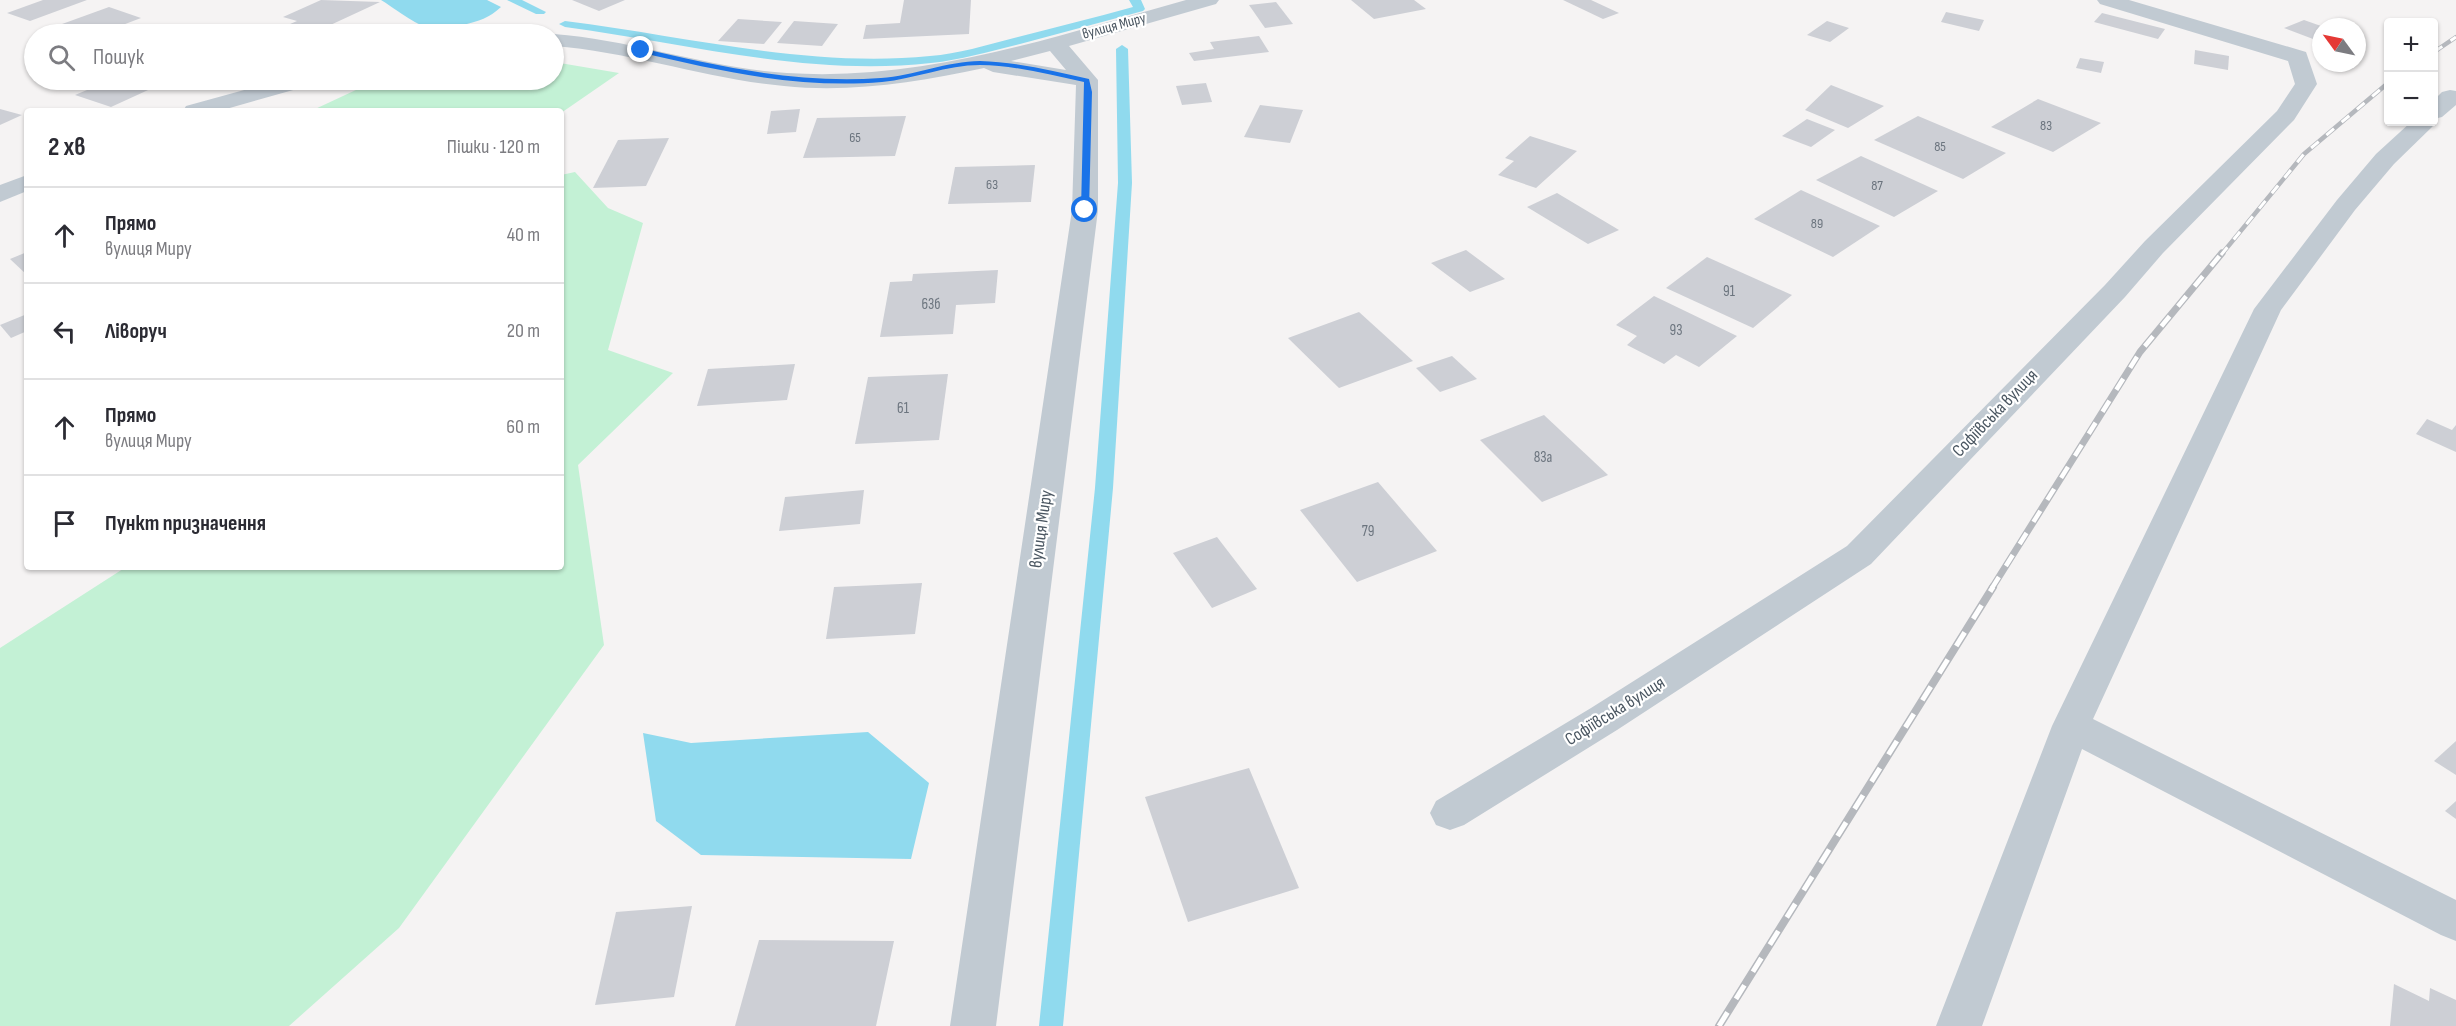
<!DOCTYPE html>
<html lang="uk">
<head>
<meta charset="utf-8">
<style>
  :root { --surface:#fff; --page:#f7f7f7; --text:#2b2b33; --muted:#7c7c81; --line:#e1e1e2 }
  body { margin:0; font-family:"Sofia Sans Condensed",sans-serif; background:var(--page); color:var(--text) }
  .controls { position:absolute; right:18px; top:18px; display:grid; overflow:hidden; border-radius:6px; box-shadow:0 2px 4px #0004 }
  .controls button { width:54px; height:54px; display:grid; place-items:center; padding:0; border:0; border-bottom:2px solid var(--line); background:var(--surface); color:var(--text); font:30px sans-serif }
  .compass { position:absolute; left:2312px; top:18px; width:54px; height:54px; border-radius:50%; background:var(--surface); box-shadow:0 2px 4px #0004; rotate:303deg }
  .stop { position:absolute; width:18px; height:18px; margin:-14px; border:4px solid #1a73e8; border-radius:50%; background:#fff }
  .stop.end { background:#1a73e8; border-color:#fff; box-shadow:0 2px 6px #0008 }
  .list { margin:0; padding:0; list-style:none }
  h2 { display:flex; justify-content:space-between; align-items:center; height:78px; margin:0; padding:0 24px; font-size:26px }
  h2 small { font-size:20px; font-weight:400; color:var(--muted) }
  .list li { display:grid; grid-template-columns:39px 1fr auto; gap:18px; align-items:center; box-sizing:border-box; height:96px; padding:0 24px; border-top:2px solid var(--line) }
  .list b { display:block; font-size:22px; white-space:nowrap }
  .list p { margin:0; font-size:20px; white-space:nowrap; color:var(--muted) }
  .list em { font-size:20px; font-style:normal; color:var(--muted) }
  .icon { flex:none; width:33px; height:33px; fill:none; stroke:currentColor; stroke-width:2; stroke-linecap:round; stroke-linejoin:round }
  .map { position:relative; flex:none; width:2456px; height:1026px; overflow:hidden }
  .search { position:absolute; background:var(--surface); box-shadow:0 2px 4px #0004; left:24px; top:24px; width:540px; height:66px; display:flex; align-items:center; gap:15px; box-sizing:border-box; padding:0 21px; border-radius:33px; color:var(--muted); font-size:22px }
  .panel { position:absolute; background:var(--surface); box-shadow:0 2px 4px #0004; left:24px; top:108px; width:540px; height:462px; border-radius:6px }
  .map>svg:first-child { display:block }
  .green { fill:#c3f1d5 }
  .water { fill:#90daee }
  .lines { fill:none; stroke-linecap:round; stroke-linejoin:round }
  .stream { fill:#90daee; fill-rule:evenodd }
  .building { fill:#cdcfd5 }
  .minor { fill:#c1cad2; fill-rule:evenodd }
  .rail-far2-casing { stroke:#b5b8bd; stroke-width:4.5 }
  .rail-far1-casing { stroke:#b5b8bd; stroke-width:7 }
  .rail-casing { stroke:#b5b8bd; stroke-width:8 }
  .rail-far2 { stroke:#fff; stroke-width:3; stroke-dasharray:10; stroke-linecap:butt }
  .rail-far1 { stroke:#fff; stroke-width:4.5; stroke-dasharray:13; stroke-linecap:butt }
  .rail { stroke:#fff; stroke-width:5; stroke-dasharray:16; stroke-linecap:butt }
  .route { fill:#1a73e8 }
  .labels { text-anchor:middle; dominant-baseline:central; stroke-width:4.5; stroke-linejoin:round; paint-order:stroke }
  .far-number-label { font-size:14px; fill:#6b747e }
  .far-street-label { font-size:15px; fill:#4a5661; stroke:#fff }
  .number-label { font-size:15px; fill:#6b747e }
  .street-label { font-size:18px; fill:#4a5661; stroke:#fff }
</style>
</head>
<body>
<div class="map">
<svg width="2456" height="1026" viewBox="0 0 2456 1026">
  <rect width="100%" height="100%" fill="#f5f3f3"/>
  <g class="green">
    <path d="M 554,62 L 619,73 L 561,113 L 561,111 L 313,110 L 373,82 L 388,80 L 554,80 Z"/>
    <path d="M 575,172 L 608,208 L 643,223 L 608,350 L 673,373 L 578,465 L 604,645 L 399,928 L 289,1026 L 0,1026 L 0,648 L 126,567 L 561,567 L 561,175 Z"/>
  </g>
  <g class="water">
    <path d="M 381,0 L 487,0 L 501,7 C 489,18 479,21 463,25 C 424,36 413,20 381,0 Z"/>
    <path d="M 868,732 L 929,783 L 911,859 L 701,855 L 656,821 L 643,733 L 691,743 Z"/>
  </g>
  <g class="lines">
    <g class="stream">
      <path d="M 507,0 L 522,0 L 546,12 L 544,14 L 536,14 Z"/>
      <path d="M 1129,0 L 1141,0 L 1145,9 L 1143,11 C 1102,22 1061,33 1020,44 C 990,51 961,60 931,63 C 808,77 686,43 565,27 L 559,24 L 565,21 C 686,36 807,68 930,56 C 958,54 986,45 1014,38 C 1054,28 1093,18 1133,7 Z"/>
      <path d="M 1122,45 L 1128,49 L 1132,183 L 1113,488 L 1063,1026 L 1039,1026 L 1095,488 L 1118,183 L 1116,49 Z"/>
    </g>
  </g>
  <g class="building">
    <path d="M 43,0 L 87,0 L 30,21 L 7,13 Z"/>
    <path d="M 321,0 L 380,2 L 311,34 L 267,34 L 297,21 L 283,17 Z"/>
    <path d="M 572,0 L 625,0 L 599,11 Z"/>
    <path d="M 904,0 L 971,0 L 969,34 L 863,39 L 866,25 L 900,23 Z"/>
    <path d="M 1351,0 L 1414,0 L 1426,9 L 1374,19 Z"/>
    <path d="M 1563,0 L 1591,0 L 1619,13 L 1603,19 Z"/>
    <path d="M 1276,2 L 1293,24 L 1265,28 L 1249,5 Z"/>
    <path d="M 109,7 L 141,18 L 99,34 L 46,34 L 40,32 Z"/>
    <path d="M 1946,12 L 1984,20 L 1979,31 L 1941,22 Z"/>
    <path d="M 2102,13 L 2165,29 L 2158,39 L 2094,22 Z"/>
    <path d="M 738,19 L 782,22 L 764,44 L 718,41 Z"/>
    <path d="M 2304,20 L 2321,26 L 2321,35 L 2313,39 L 2284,28 Z"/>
    <path d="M 794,21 L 838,24 L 822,46 L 777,43 Z"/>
    <path d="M 1827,21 L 1849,28 L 1830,42 L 1807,35 Z"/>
    <path d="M 1259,36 L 1269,52 L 1194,61 L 1189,53 L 1214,49 L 1210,42 Z"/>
    <path d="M 2195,50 L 2229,56 L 2228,70 L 2194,64 Z"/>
    <path d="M 2080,58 L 2104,62 L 2101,73 L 2076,68 Z"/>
    <path d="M 111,80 L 170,80 L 111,107 L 75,95 Z"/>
    <path d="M 1206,83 L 1212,102 L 1182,105 L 1176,86 Z"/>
    <path d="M 1831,85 L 1884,106 L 1848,128 L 1805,110 Z"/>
    <path d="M 2038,99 L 2101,123 L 2053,152 L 1991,127 Z"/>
    <path d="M 1260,105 L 1303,110 L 1290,143 L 1244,137 Z"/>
    <path d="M 0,109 L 22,115 L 0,125 Z"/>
    <path d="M 800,109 L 796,132 L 767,134 L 771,111 Z"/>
    <path d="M 906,116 L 895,156 L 803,158 L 817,118 Z"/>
    <path d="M 1918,116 L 2006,153 L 1963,179 L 1874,140 Z"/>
    <path d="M 1807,119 L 1835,130 L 1811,147 L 1782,136 Z"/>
    <path d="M 1530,136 L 1577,151 L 1536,188 L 1498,175 L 1514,161 L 1505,158 Z"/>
    <path d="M 669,138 L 646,186 L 593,188 L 618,140 Z"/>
    <path d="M 1861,156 L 1938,191 L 1894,217 L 1816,180 Z"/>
    <path d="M 1035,165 L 1031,202 L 948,204 L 955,167 Z"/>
    <path d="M 1801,190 L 1880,226 L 1833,257 L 1754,219 Z"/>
    <path d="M 1557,193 L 1619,230 L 1588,244 L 1527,207 Z"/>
    <path d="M 1466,250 L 1505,279 L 1470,292 L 1431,263 Z"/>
    <path d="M 27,252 L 27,275 L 10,259 Z"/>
    <path d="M 1707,257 L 1792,295 L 1753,328 L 1666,288 Z"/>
    <path d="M 998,270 L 995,303 L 956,305 L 953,334 L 880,337 L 890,282 L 912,281 L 913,274 Z"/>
    <path d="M 1654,296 L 1737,336 L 1699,367 L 1676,355 L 1664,364 L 1627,345 L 1637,336 L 1616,325 Z"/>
    <path d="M 1359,312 L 1413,361 L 1339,388 L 1288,338 Z"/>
    <path d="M 27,314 L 27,331 L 11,338 L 0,325 Z"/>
    <path d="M 1452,356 L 1477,379 L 1440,392 L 1416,368 Z"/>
    <path d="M 795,364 L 787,400 L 697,406 L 708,369 Z"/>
    <path d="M 948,374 L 939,440 L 855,444 L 868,377 Z"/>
    <path d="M 1544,415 L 1608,475 L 1542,502 L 1480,440 Z"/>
    <path d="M 2427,419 L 2452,430 L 2456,425 L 2456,452 L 2416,434 Z"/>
    <path d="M 1378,482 L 1437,551 L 1357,582 L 1300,510 Z"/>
    <path d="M 864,490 L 860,524 L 779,531 L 785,497 Z"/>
    <path d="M 1217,537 L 1257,589 L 1212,608 L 1173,553 Z"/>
    <path d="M 922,583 L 915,634 L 826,639 L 834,587 Z"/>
    <path d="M 2456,741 L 2456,775 L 2434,761 Z"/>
    <path d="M 1249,768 L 1299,888 L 1188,922 L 1145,797 Z"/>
    <path d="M 2456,801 L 2456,819 L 2445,811 Z"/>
    <path d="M 692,906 L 674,997 L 595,1005 L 616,912 Z"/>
    <path d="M 759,940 L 894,941 L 876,1026 L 735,1026 Z"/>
    <path d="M 2394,984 L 2429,1001 L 2430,988 L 2456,1000 L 2456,1026 L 2390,1026 Z"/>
  </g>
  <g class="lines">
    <g class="minor">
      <path d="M 1186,0 L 1219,0 L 1216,4 L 1069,46 L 1098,80 L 1098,210 L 996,1026 L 950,1026 L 1072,210 L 1076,85 L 993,72 L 984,68 C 919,82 851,93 784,86 C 706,79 632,52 554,46 L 554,34 L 551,34 L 554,34 C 633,40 708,68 787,73 C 924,82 1056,36 1186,0 ZM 1050,51 L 1066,70 L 1011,61 Z"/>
      <path d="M 2097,0 L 2129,0 L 2306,52 L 2317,84 L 2294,120 L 2163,253 L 2125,297 L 1871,564 L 1617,730 L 1464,825 L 1450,830 L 1436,825 L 1430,813 L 1436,801 L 1591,708 L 1847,546 L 2105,285 L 2145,241 L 2277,111 L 2295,84 L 2288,61 L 2100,4 Z"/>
      <path d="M 280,80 L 314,80 L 311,85 L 219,111 L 183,111 L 186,106 Z"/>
      <path d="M 2450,90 L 2456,91 L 2456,105 L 2442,117 L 2434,119 L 2434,100 L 2442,92 Z"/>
      <path d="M 2434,119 L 2436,122 L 2432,127 L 2394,164 L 2355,210 L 2281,310 L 2093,719 L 2456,900 L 2456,941 L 2441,935 L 2082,749 L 1982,1026 L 1936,1026 L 2052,726 L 2254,309 L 2337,200 L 2376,154 L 2411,122 L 2434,122 Z"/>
      <path d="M 27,175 L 27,191 L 0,202 L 0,185 Z"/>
    </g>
    <defs>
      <g id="rail-far2">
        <path d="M 2434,52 L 2456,37"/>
        <path d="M 2221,255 L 2304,154 L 2388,83"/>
      </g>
      <path id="rail-far1" d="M 1992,588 L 2140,352 L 2222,253"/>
      <path id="rail" d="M 1719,1026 L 1993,587"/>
    </defs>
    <use href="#rail-far2" class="rail-far2-casing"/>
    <use href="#rail-far1" class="rail-far1-casing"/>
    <use href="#rail" class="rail-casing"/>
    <use href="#rail-far2" class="rail-far2"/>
    <use href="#rail-far1" class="rail-far1"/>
    <use href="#rail" class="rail"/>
  </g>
  <path class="route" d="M 641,48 C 721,67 798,84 881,78 C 913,76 948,61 980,61 C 1016,62 1054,71 1089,79 L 1092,92 L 1089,210 L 1085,212 L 1081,210 L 1084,82 C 1050,75 1014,65 980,65 C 947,65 914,79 882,82 C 799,89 719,71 639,52 Z"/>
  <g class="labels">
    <g class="far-number-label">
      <text x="2046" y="125">83</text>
      <text x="855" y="137">65</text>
      <text x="1940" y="146">85</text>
      <text x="992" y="184">63</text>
      <text x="1877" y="185">87</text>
      <text x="1817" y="223">89</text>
    </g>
    <g class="far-street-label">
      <text transform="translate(1114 26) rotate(-15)">вулиця Миру</text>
    </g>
    <g class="number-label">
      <text x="1729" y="291">91</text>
      <text x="931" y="304">63б</text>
      <text x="1676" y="330">93</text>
      <text x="903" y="408">61</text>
      <text x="1543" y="457">83а</text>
      <text x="1368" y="531">79</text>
    </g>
    <g class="street-label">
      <text transform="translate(1995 413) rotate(-46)">Софіївська вулиця</text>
      <text transform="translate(1041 529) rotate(-82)">вулиця Миру</text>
      <text transform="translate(1615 711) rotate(-32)">Софіївська вулиця</text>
    </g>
  </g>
</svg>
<div class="controls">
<button>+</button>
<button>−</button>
</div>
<svg class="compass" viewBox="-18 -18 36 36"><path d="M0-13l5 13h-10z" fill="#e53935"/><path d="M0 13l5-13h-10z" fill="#7c7c81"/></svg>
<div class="stop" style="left:1085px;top:210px"></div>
<div class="stop end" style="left:641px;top:50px"></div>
<div class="search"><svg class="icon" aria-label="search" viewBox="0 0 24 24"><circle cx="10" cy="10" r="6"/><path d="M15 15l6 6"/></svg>Пошук</div>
<section class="panel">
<h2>2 хв<small>Пішки · 120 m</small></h2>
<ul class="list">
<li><svg class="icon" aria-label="ahead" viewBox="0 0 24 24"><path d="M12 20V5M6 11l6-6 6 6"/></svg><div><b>Прямо</b><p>вулиця Миру</p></div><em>40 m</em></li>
<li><svg class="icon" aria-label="left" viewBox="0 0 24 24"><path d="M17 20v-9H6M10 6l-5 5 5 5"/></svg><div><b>Ліворуч</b></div><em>20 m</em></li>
<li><svg class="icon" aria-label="ahead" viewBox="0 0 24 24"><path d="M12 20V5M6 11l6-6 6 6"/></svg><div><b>Прямо</b><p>вулиця Миру</p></div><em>60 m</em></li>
<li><svg class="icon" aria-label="arrive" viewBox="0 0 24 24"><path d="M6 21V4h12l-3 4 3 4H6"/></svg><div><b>Пункт призначення</b></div></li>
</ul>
</section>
</div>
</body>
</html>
